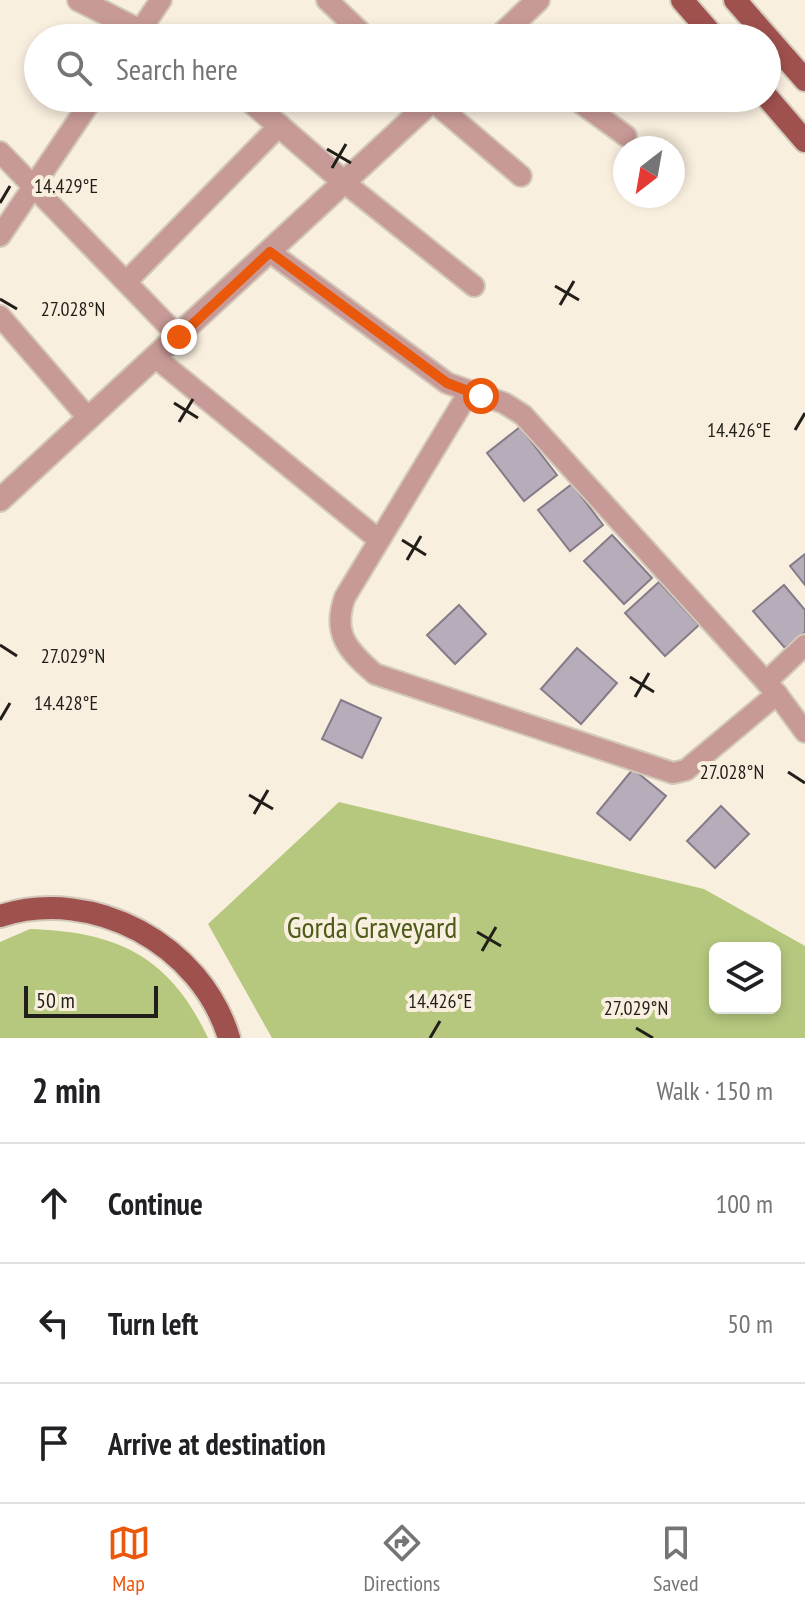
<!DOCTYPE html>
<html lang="en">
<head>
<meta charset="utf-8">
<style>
  :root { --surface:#fff; --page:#f2f2f2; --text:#202124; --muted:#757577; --line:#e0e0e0; --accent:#ea580c }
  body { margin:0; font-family:"PT Sans Narrow",sans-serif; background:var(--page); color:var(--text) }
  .controls { position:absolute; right:24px; bottom:24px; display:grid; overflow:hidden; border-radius:12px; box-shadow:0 4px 12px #0003 }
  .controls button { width:72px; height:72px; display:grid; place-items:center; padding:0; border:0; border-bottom:2px solid var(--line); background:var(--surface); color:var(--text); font:40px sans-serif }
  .compass { position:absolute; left:613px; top:136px; width:72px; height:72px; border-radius:50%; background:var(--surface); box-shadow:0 4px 12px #0003; rotate:211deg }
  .scale { position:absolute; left:24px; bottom:20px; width:134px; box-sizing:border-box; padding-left:8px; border:4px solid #221e19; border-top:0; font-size:22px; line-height:28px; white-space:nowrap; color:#221e19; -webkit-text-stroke:6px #f9efdf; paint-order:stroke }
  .stop { position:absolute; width:24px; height:24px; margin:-18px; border:6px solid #ea580c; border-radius:50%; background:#fff }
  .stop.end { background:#ea580c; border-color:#fff; box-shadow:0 2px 8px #0008 }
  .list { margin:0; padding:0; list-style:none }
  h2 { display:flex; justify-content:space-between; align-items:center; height:104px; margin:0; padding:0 32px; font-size:34px }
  h2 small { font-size:26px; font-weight:400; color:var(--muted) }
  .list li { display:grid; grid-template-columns:52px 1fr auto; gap:24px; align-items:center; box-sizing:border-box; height:120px; padding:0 32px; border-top:2px solid var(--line) }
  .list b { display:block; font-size:30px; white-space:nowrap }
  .list em { font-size:26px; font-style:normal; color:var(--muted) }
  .icon { flex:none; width:44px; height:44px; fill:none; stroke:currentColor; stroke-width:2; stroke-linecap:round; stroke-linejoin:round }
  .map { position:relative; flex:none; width:805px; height:1038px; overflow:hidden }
  .search { position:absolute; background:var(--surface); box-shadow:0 4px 12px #0003; left:24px; right:24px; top:24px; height:88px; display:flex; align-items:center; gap:20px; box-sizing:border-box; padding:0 28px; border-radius:44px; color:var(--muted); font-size:30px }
  .sheet { height:464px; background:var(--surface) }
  nav { display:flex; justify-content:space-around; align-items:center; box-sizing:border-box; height:112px; border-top:2px solid var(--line); background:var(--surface); font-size:22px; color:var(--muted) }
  nav a { display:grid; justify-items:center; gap:4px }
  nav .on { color:var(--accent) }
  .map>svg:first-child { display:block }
  .green { fill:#b5c87e; fill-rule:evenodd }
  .building { fill:#b6acba; stroke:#857b89; stroke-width:2 }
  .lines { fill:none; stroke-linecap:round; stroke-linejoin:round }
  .minor-casing { stroke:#d2c9bb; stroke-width:24 }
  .tertiary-casing { stroke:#d2c9bb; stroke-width:26 }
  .primary-casing { stroke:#d2c9bb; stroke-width:26 }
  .minor { stroke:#c89a97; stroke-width:20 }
  .tertiary { stroke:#c89a97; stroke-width:22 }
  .primary { stroke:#9f514e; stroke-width:22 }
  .route { stroke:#ea580c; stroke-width:10 }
  .ticks { fill:none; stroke:#221e19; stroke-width:3 }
  .labels { text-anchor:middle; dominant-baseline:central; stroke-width:8; stroke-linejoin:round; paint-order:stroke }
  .park-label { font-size:30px; fill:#4e5c19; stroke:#f9efdf }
  .ticks-label { font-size:20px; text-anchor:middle; fill:#221e19; stroke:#f9efdf; stroke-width:8; stroke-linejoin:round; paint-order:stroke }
</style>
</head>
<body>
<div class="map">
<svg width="805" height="1038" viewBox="0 0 805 1038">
  <rect width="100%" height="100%" fill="#f9efdf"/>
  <g class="green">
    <path d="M 339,802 L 704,889 L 805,946 L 805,1038 L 272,1038 L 208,924 ZM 715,948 L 775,948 L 775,1008 L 715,1008 Z"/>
    <path d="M 30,929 C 118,932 169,956 208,1038 L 0,1038 L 0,942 Z"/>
  </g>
  <g class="building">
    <path d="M 520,427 L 557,475 L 524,501 L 487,453 Z"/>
    <path d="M 572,484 L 603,525 L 570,551 L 538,510 Z"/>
    <path d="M 612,535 L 652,578 L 624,604 L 584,561 Z"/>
    <path d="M 805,554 L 805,585 L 790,566 Z"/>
    <path d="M 659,582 L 699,625 L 665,656 L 625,613 Z"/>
    <path d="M 784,585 L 805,610 L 805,632 L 785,648 L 753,611 Z"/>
    <path d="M 459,605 L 486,634 L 455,664 L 427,635 Z"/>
    <path d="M 577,648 L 617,683 L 581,724 L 541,689 Z"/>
    <path d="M 341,700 L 381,718 L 362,758 L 322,739 Z"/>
    <path d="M 633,769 L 666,796 L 630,840 L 597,813 Z"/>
    <path d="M 721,806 L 749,834 L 715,868 L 687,841 Z"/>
  </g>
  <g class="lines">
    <defs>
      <g id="minor">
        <path d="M 327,0 L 367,38"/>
        <path d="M 135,38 L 161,0"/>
        <path d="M 429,98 L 521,176"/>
        <path d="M 574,98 L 626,136"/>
        <path d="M 0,152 L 179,337"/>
        <path d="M 345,183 L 474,286"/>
        <path d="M 0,236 L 93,98"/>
        <path d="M 270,252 L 447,383 L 504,403 L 523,415 L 777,694 L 805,732"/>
        <path d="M 127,281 L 280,125"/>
        <path d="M 0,316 L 89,419"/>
        <path d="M 156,358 L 379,540"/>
        <path d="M 469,392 L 345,597 C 332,633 347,650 375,674 L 673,773 L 686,770 L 777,694"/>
        <path d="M 766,682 L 805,645"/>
      </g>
      <g id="tertiary">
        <path d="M 79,0 L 154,38"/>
        <path d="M 498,38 L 538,0"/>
        <path d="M 247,98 L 345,183"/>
        <path d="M 0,500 L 435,98"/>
      </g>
      <g id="primary">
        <path d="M 682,0 L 715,38"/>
        <path d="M 735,0 L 805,80"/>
        <path d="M 767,97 L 805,141"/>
        <path d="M 0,916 C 94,886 201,945 229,1038"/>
      </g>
    </defs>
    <use href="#minor" class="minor-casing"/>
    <use href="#tertiary" class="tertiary-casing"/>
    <use href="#primary" class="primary-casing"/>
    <use href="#minor" class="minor"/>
    <use href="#tertiary" class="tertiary"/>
    <use href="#primary" class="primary"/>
  </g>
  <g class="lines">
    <path class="route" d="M 179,337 L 270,252 L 447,383 L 481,396"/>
  </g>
  <path class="ticks" d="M 327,149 L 351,163M 332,168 L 346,144M 0,203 L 10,186M 555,286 L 579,300M 0,299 L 17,309M 560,305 L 574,281M 174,403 L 198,418M 179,422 L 193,399M 795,430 L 805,413M 402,540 L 426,555M 407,560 L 421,536M 0,645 L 17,656M 630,677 L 654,692M 635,697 L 649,673M 0,720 L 10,703M 788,772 L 805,783M 249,795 L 273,809M 254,814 L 268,790M 477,932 L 501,946M 482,951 L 496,927M 636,1028 L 653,1038M 430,1038 L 440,1021"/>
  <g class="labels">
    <g class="park-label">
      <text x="372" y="926">Gorda Graveyard</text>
    </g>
  </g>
  <g class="ticks-label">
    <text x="66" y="193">14.429°E</text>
    <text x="73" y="316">27.028°N</text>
    <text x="739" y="437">14.426°E</text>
    <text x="73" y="663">27.029°N</text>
    <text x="66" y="710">14.428°E</text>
    <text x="732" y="779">27.028°N</text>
    <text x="440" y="1008">14.426°E</text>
    <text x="636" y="1015">27.029°N</text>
  </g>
</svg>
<div class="controls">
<button><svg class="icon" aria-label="layers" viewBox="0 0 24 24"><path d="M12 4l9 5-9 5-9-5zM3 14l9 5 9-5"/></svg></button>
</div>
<svg class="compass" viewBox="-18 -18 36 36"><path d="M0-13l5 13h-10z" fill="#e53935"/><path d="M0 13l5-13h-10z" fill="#757577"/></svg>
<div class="scale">50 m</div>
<div class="stop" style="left:481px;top:396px"></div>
<div class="stop end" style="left:179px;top:337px"></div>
<div class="search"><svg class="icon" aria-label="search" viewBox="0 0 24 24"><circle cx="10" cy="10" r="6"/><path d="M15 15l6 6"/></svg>Search here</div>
</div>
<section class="sheet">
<h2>2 min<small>Walk · 150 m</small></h2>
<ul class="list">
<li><svg class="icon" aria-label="ahead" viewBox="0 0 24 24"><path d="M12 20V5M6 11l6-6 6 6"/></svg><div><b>Continue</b></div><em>100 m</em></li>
<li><svg class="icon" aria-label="left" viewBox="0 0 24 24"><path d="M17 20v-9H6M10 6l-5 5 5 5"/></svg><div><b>Turn left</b></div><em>50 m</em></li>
<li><svg class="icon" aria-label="arrive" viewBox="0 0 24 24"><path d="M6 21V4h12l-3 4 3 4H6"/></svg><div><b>Arrive at destination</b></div></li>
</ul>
</section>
<nav>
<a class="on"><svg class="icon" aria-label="map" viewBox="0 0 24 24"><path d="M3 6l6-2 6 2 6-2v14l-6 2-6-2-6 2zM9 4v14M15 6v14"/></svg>Map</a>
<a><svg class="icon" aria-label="directions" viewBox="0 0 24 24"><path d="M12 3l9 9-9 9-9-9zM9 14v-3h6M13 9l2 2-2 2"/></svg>Directions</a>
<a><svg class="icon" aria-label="saved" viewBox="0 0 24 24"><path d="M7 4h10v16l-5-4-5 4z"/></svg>Saved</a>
</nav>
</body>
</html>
